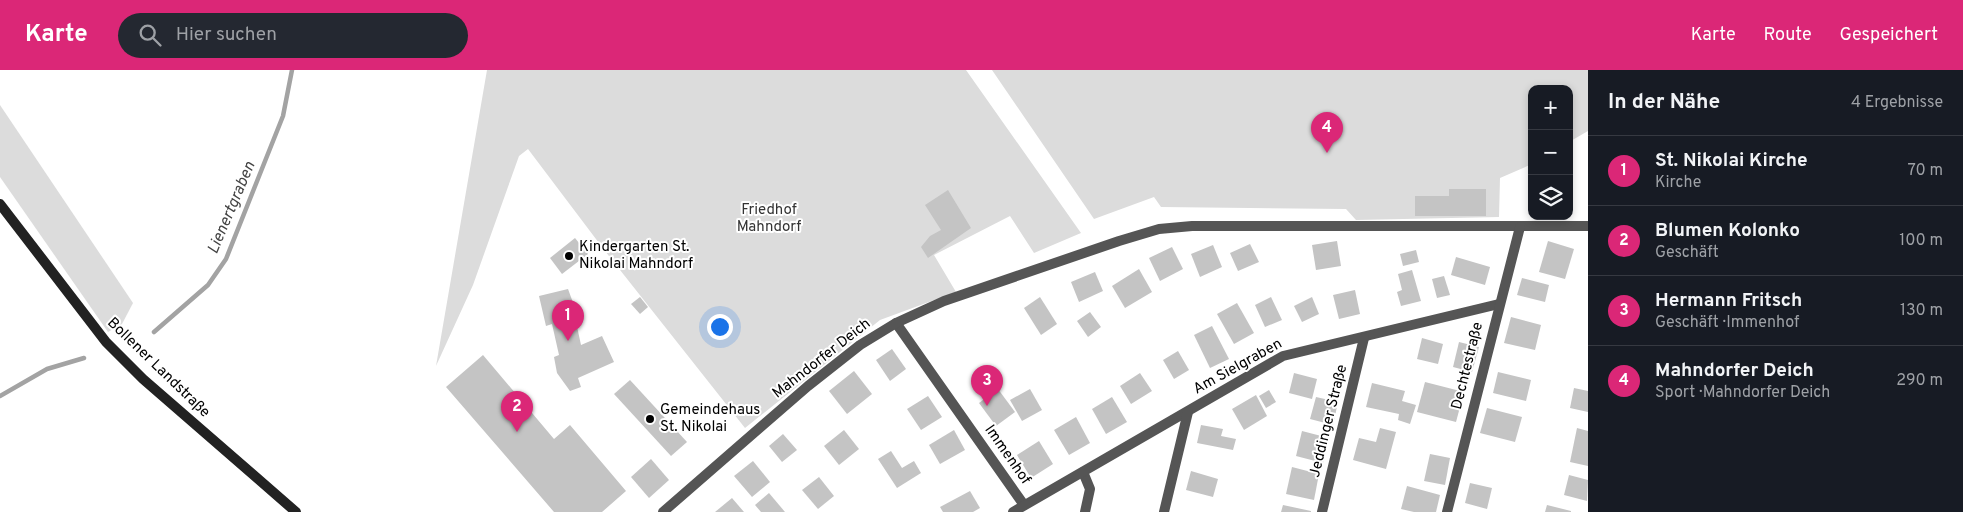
<!DOCTYPE html>
<html lang="de">
<head>
<meta charset="utf-8">
<style>
  :root { --surface:#171b24; --page:#242831; --text:#f1f3f6; --muted:#9ea1a6; --line:#363941; --accent:#db2777 }
  body { margin:0; font-family:Overpass,sans-serif; background:var(--page); color:var(--text) }
  .controls { position:absolute; right:15px; top:15px; display:grid; overflow:hidden; border-radius:10px; box-shadow:0 2px 8px #0003 }
  .controls button { width:45px; height:45px; display:grid; place-items:center; padding:0; border:0; border-bottom:1px solid var(--line); background:var(--surface); color:var(--text); font:25px sans-serif }
  .you { position:absolute; left:719px; top:256px; width:18px; height:18px; margin:-12px; border:4px solid #fff; border-radius:50%; background:#1a73e8; box-shadow:0 0 0 8px #1a73e833 }
  .badge { display:grid; place-items:center; width:32px; height:32px; border-radius:50%; background:var(--accent); color:#fff; font-size:16px; font-weight:700 }
  .pin { position:absolute; translate:-50% -41px; filter:drop-shadow(0 1px 2px #0008) }
  .pin::after { content:''; position:absolute; top:26px; width:18px; height:15px; background:inherit; clip-path:polygon(0 0,100% 0,50% 100%) }
  .list { margin:0; padding:0; list-style:none }
  h2 { display:flex; justify-content:space-between; align-items:center; height:65px; margin:0; padding:0 20px; font-size:21px }
  h2 small { font-size:16px; font-weight:400; color:var(--muted) }
  .list li { display:grid; grid-template-columns:32px 1fr auto; gap:15px; align-items:center; box-sizing:border-box; height:70px; padding:0 20px; border-top:1px solid var(--line) }
  .list b { display:block; font-size:19px; white-space:nowrap }
  .list p { margin:0; font-size:16px; white-space:nowrap; color:var(--muted) }
  .list em { font-size:16px; font-style:normal; color:var(--muted) }
  .icon { flex:none; width:28px; height:28px; fill:none; stroke:currentColor; stroke-width:2; stroke-linecap:round; stroke-linejoin:round }
  .map { position:relative; flex:none; width:1588px; height:442px; overflow:hidden }
  header { display:flex; align-items:center; gap:30px; box-sizing:border-box; height:70px; padding:0 25px; background:var(--accent); color:#fff }
  header strong { font-size:24px }
  nav { display:flex; gap:28px; margin-inline-start:auto; font-size:18px }
  .search { width:350px; height:45px; background:var(--page); display:flex; align-items:center; gap:12px; box-sizing:border-box; padding:0 18px; border-radius:28px; color:var(--muted); font-size:19px }
  main { display:flex }
  aside { flex:1; background:var(--surface) }
  .map>svg:first-child { display:block }
  .green { fill:#dcdcdc }
  .lines { fill:none; stroke-linecap:round; stroke-linejoin:round }
  .stream { stroke:#a3a3a3; stroke-width:4.5 }
  .building { fill:#c4c4c4 }
  .street { stroke:#555; stroke-width:10 }
  .secondary { stroke:#222; stroke-width:10 }
  .poi-dot { fill:#000; stroke:#fff; stroke-width:2 }
  .labels { text-anchor:middle; dominant-baseline:central; stroke-width:4; stroke-linejoin:round; paint-order:stroke }
  .park-label { font-size:15px; fill:#333; stroke:#fff }
  .poi-label { font-size:15px; fill:#000; stroke:#fff; text-anchor:start }
  .street-label { font-size:15px; fill:#000; stroke:#fff }
  .water-label { font-size:16px; font-style:italic; fill:#444; stroke:#fff }
</style>
</head>
<body>
<header>
<strong>Karte</strong>
<div class="search"><svg class="icon" aria-label="search" viewBox="0 0 24 24"><circle cx="10" cy="10" r="6"/><path d="M15 15l6 6"/></svg>Hier suchen</div>
<nav><a>Karte</a><a>Route</a><a>Gespeichert</a></nav>
</header>
<main>
<div class="map">
<svg width="1588" height="442" viewBox="0 0 1588 442">
  <rect width="100%" height="100%" fill="#fff"/>
  <g class="green">
    <path d="M 487,0 L 966,0 L 1081,163 L 1034,183 L 1010,146 L 934,185 L 956,222 L 880,250 L 745,358 L 605,181 L 528,79 L 519,86 L 473,215 L 436,296 Z"/>
    <path d="M 992,0 L 1588,0 L 1588,61 L 1569,72 L 1569,19 L 1532,19 L 1532,94 L 1500,108 L 1499,147 L 1356,150 L 1346,139 L 1161,137 L 1154,127 L 1094,149 Z"/>
    <path d="M 0,35 L 133,233 L 122,254 L 108,262 L 0,107 Z"/>
  </g>
  <g class="lines">
    <g class="stream">
      <path d="M 154,262 L 208,215 L 226,189 L 283,46 L 292,0"/>
      <path d="M 0,326 L 47,299 L 84,288"/>
    </g>
  </g>
  <g class="building">
    <path d="M 1449,119 L 1486,119 L 1486,146 L 1415,146 L 1415,126 L 1449,126 Z"/>
    <path d="M 948,120 L 971,158 L 928,188 L 921,177 L 930,166 L 941,160 L 925,135 Z"/>
    <path d="M 575,168 L 588,184 L 562,204 L 550,188 Z"/>
    <path d="M 1337,171 L 1341,196 L 1316,200 L 1312,175 Z"/>
    <path d="M 1548,171 L 1574,179 L 1565,209 L 1539,202 Z"/>
    <path d="M 1250,174 L 1259,192 L 1238,201 L 1230,183 Z"/>
    <path d="M 1213,175 L 1222,197 L 1200,207 L 1191,184 Z"/>
    <path d="M 1172,177 L 1183,199 L 1160,211 L 1149,188 Z"/>
    <path d="M 1416,180 L 1419,192 L 1403,196 L 1400,184 Z"/>
    <path d="M 1456,187 L 1490,197 L 1485,215 L 1451,205 Z"/>
    <path d="M 1139,199 L 1152,222 L 1125,238 L 1112,216 Z"/>
    <path d="M 1412,200 L 1421,231 L 1401,236 L 1397,222 L 1402,220 L 1398,204 Z"/>
    <path d="M 1095,202 L 1103,221 L 1079,232 L 1071,212 Z"/>
    <path d="M 1444,206 L 1450,225 L 1437,228 L 1432,209 Z"/>
    <path d="M 1522,208 L 1549,215 L 1545,232 L 1517,225 Z"/>
    <path d="M 568,219 L 575,238 L 573,238 L 581,275 L 602,266 L 614,292 L 578,308 L 581,317 L 570,321 L 557,303 L 554,287 L 559,285 L 552,254 L 546,256 L 539,226 Z"/>
    <path d="M 1355,220 L 1360,244 L 1339,249 L 1333,225 Z"/>
    <path d="M 640,227 L 648,237 L 640,244 L 631,234 Z"/>
    <path d="M 1040,227 L 1057,254 L 1041,265 L 1024,238 Z"/>
    <path d="M 1271,227 L 1282,250 L 1265,257 L 1255,235 Z"/>
    <path d="M 1312,227 L 1319,244 L 1302,252 L 1294,236 Z"/>
    <path d="M 1237,233 L 1254,263 L 1234,274 L 1217,244 Z"/>
    <path d="M 1090,242 L 1101,257 L 1088,267 L 1077,251 Z"/>
    <path d="M 1511,247 L 1541,255 L 1535,280 L 1504,273 Z"/>
    <path d="M 1212,256 L 1229,289 L 1210,298 L 1194,265 Z"/>
    <path d="M 1422,268 L 1443,274 L 1438,294 L 1417,289 Z"/>
    <path d="M 1459,272 L 1479,277 L 1472,302 L 1453,297 Z"/>
    <path d="M 892,279 L 906,299 L 890,311 L 876,290 Z"/>
    <path d="M 1178,281 L 1189,300 L 1174,309 L 1163,290 Z"/>
    <path d="M 483,285 L 554,369 L 570,355 L 626,421 L 602,442 L 554,442 L 446,317 Z"/>
    <path d="M 854,301 L 872,324 L 847,344 L 829,321 Z"/>
    <path d="M 1498,302 L 1531,310 L 1526,331 L 1493,323 Z"/>
    <path d="M 1140,303 L 1152,321 L 1131,334 L 1120,316 Z"/>
    <path d="M 1294,303 L 1317,309 L 1312,329 L 1289,323 Z"/>
    <path d="M 630,310 L 687,372 L 671,386 L 614,324 Z"/>
    <path d="M 1425,312 L 1464,322 L 1456,352 L 1417,342 Z"/>
    <path d="M 1372,313 L 1405,321 L 1402,331 L 1416,335 L 1410,354 L 1398,350 L 1399,344 L 1366,337 Z"/>
    <path d="M 1574,318 L 1588,321 L 1588,342 L 1570,338 Z"/>
    <path d="M 998,319 L 1015,342 L 996,356 L 979,333 Z"/>
    <path d="M 1030,319 L 1042,340 L 1022,351 L 1010,330 Z"/>
    <path d="M 1269,320 L 1276,332 L 1266,338 L 1259,326 Z"/>
    <path d="M 1256,325 L 1267,346 L 1244,360 L 1232,339 Z"/>
    <path d="M 928,326 L 942,347 L 921,360 L 907,339 Z"/>
    <path d="M 1112,327 L 1127,352 L 1106,364 L 1092,339 Z"/>
    <path d="M 1316,327 L 1338,332 L 1333,355 L 1310,349 Z"/>
    <path d="M 1487,338 L 1522,347 L 1515,372 L 1480,363 Z"/>
    <path d="M 1076,347 L 1090,373 L 1069,385 L 1054,360 Z"/>
    <path d="M 1201,355 L 1223,359 L 1221,366 L 1236,369 L 1233,380 L 1197,373 Z"/>
    <path d="M 1380,358 L 1396,362 L 1386,399 L 1353,390 L 1359,368 L 1376,372 Z"/>
    <path d="M 1577,358 L 1588,361 L 1588,396 L 1570,392 Z"/>
    <path d="M 844,360 L 859,379 L 839,395 L 824,376 Z"/>
    <path d="M 954,360 L 965,380 L 940,394 L 929,375 Z"/>
    <path d="M 1302,361 L 1329,368 L 1323,393 L 1296,386 Z"/>
    <path d="M 783,364 L 797,380 L 782,392 L 769,376 Z"/>
    <path d="M 1039,371 L 1053,394 L 1031,408 L 1017,385 Z"/>
    <path d="M 891,381 L 902,398 L 914,391 L 921,403 L 897,418 L 878,389 Z"/>
    <path d="M 1430,384 L 1450,388 L 1445,415 L 1424,411 Z"/>
    <path d="M 651,389 L 669,410 L 649,428 L 631,407 Z"/>
    <path d="M 753,391 L 770,412 L 752,427 L 734,406 Z"/>
    <path d="M 1292,397 L 1319,404 L 1314,430 L 1286,424 Z"/>
    <path d="M 1191,401 L 1218,409 L 1213,427 L 1186,420 Z"/>
    <path d="M 1569,405 L 1588,410 L 1587,431 L 1564,425 Z"/>
    <path d="M 819,407 L 834,426 L 818,439 L 802,420 Z"/>
    <path d="M 1470,413 L 1492,418 L 1487,439 L 1465,433 Z"/>
    <path d="M 1407,416 L 1440,425 L 1436,442 L 1414,442 L 1401,439 Z"/>
    <path d="M 970,421 L 980,438 L 973,442 L 943,442 L 940,437 Z"/>
    <path d="M 769,423 L 785,442 L 761,442 L 755,435 Z"/>
    <path d="M 732,428 L 744,442 L 715,442 Z"/>
    <path d="M 1283,435 L 1311,441 L 1311,442 L 1281,442 Z"/>
    <path d="M 1547,435 L 1571,441 L 1571,442 L 1545,442 Z"/>
  </g>
  <g class="lines">
    <g class="street">
      <path d="M 896,253 L 1024,435"/>
      <path d="M 1083,402 L 1090,419 L 1085,442"/>
      <path d="M 663,442 L 808,316 L 860,275 L 896,253 L 944,231 L 1119,171 L 1159,159 L 1192,156 L 1588,156"/>
      <path d="M 1013,442 L 1283,286 L 1499,234"/>
      <path d="M 1164,442 L 1188,342"/>
      <path d="M 1322,442 L 1364,268"/>
      <path d="M 1447,442 L 1520,157"/>
    </g>
    <path class="secondary" d="M 0,134 L 106,272 L 143,309 L 296,442"/>
  </g>
  <g class="poi-dot">
    <circle cx="569" cy="186" r="5"/>
    <circle cx="650" cy="349" r="5"/>
  </g>
  <g class="labels">
    <g class="park-label">
      <text x="769" y="140">Friedhof<tspan x="769" dy="17">Mahndorf</tspan></text>
    </g>
    <g class="poi-label">
      <text x="579" y="177">Kindergarten St.<tspan x="579" dy="17">Nikolai Mahndorf</tspan></text>
      <text x="660" y="340">Gemeindehaus<tspan x="660" dy="17">St. Nikolai</tspan></text>
    </g>
    <g class="street-label">
      <text transform="translate(822 289) rotate(-38)">Mahndorfer Deich</text>
      <text transform="translate(1468 296) rotate(-76)">Dechtestraße</text>
      <text transform="translate(1238 297) rotate(-29)">Am Sielgraben</text>
      <text transform="translate(158 298) rotate(44)">Bollener Landstraße</text>
      <text transform="translate(1329 351) rotate(-76)">Jeddinger Straße</text>
      <text transform="translate(1007 385) rotate(55)">Immenhof</text>
    </g>
    <g class="water-label">
      <text transform="translate(232 138) rotate(-67)">Lienertgraben</text>
    </g>
  </g>
</svg>
<div class="controls">
<button>+</button>
<button>−</button>
<button><svg class="icon" aria-label="layers" viewBox="0 0 24 24"><path d="M12 4l9 5-9 5-9-5zM3 14l9 5 9-5"/></svg></button>
</div>
<div class="you"></div>
<div class="pin badge" style="left:568px;top:271px">1</div>
<div class="pin badge" style="left:517px;top:362px">2</div>
<div class="pin badge" style="left:987px;top:336px">3</div>
<div class="pin badge" style="left:1327px;top:83px">4</div>
</div>
<aside>
<h2>In der Nähe<small>4 Ergebnisse</small></h2>
<ul class="list">
<li><span class="badge">1</span><div><b>St. Nikolai Kirche</b><p>Kirche</p></div><em>70 m</em></li>
<li><span class="badge">2</span><div><b>Blumen Kolonko</b><p>Geschäft</p></div><em>100 m</em></li>
<li><span class="badge">3</span><div><b>Hermann Fritsch</b><p>Geschäft · Immenhof</p></div><em>130 m</em></li>
<li><span class="badge">4</span><div><b>Mahndorfer Deich</b><p>Sport · Mahndorfer Deich</p></div><em>290 m</em></li>
</ul>
</aside>
</main>
</body>
</html>
